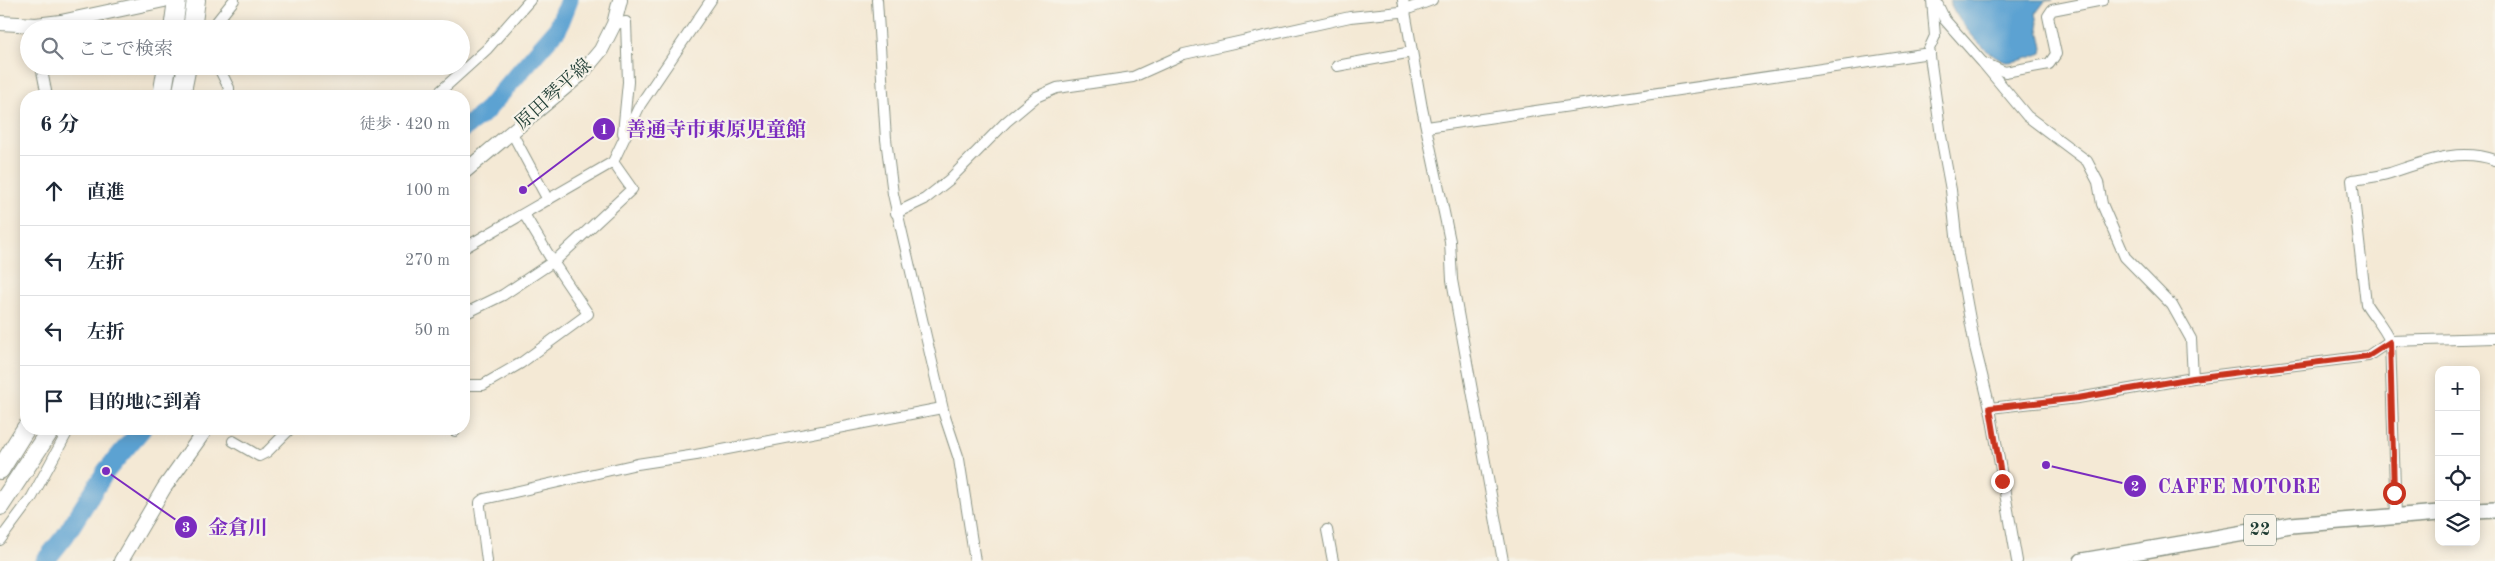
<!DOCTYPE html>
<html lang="ja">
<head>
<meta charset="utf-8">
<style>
  :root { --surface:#fff; --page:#f2f2f3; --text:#1f2937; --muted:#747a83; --line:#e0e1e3 }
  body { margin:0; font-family:"Old Standard TT","Noto Serif JP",serif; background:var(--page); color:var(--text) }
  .controls { position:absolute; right:15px; bottom:15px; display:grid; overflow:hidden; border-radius:10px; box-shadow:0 2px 12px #0003 }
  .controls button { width:45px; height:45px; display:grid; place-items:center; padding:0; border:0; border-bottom:1px solid var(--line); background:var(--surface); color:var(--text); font:25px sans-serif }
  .stop { position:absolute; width:15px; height:15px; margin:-11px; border:4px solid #c8321e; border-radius:50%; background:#fff }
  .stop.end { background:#c8321e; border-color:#fff; box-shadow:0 1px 5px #0008 }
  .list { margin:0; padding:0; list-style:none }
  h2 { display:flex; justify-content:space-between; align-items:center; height:65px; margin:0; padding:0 20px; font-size:21px }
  h2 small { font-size:16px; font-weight:400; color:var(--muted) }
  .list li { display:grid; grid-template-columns:32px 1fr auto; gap:15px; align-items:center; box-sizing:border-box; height:70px; padding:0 20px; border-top:1px solid var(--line) }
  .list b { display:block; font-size:19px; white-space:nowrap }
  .list em { font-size:16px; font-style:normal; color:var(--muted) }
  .icon { flex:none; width:28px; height:28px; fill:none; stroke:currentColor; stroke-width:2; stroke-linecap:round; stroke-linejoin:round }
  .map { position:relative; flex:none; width:2495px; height:561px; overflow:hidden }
  .search { position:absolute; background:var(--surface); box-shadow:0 2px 12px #0003; left:20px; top:20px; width:450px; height:55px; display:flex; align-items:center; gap:12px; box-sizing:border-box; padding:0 18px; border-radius:28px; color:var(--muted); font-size:19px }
  .panel { position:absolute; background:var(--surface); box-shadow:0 2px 12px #0003; left:20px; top:90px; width:450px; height:345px; border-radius:20px }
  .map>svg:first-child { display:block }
  .water { fill:#5ca2d2; stroke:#3e7083 }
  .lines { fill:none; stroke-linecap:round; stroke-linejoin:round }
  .river { stroke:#5ca2d2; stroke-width:19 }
  .street-casing { stroke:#8a9384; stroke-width:12 }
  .secondary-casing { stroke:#8a9384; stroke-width:16 }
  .primary-casing { stroke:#8a9384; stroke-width:18 }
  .highway-casing { stroke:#8a9384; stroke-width:20 }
  .street { stroke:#fff; stroke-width:10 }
  .secondary { stroke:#fff; stroke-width:14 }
  .primary { stroke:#fff; stroke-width:15 }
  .highway { stroke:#fff; stroke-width:18 }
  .route { stroke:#c8321e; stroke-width:6 }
  .labels { text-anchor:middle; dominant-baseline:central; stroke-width:4.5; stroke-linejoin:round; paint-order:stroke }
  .shield { fill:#f7f3e8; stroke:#60746a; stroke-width:1 }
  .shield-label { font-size:18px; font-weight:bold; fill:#1f3d34 }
  .street-label { font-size:19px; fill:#1f3d34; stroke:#f7f3e8 }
  .leader { fill:none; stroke:#7b2cbf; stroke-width:2 }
  .callout-dot { fill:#7b2cbf; stroke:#f7f3e8; stroke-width:2 }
  .mark-label { font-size:15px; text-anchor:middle; font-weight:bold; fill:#fff }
  .callout-label { font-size:20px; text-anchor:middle; font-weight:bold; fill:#7b2cbf; stroke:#f7f3e8; stroke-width:4.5; stroke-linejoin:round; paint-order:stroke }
</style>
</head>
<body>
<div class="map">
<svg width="2495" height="561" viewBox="0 0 2495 561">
  <rect width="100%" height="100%" fill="#f7f3e8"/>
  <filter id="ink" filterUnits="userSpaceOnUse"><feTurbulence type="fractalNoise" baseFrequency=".02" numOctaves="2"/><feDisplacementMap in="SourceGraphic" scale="10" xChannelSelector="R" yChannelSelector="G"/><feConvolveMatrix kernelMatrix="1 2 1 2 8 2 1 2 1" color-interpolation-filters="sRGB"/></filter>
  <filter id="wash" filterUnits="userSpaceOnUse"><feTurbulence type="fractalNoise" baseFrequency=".0096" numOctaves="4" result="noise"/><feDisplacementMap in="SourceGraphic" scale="20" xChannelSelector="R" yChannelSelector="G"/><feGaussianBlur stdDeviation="1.12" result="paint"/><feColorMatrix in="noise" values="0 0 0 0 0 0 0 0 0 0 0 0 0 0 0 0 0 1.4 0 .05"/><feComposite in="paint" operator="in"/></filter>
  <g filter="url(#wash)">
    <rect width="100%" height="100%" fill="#f4e9d5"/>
    <path class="water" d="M 1949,0 L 2053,0 L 2045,1 L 2036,13 L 2043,48 L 2042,53 C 2031,57 2019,62 2007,62 C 1989,60 1954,17 1949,0 Z"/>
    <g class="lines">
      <g class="river">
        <path d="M 464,128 L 484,113 L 558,28 L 569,0"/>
        <path d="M 45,561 L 65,536 L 106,471 L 142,429"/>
      </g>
    </g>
  </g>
  <g filter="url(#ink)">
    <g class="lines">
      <defs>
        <g id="street">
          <path d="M 877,0 L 886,139 L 893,194 L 944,414 L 959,459 L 975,561"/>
          <path d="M 1403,0 L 1422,108 L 1450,241 L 1452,280 L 1503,561"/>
          <path d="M 1932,0 L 1935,36 L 1929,49 L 1941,136 L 1951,190 L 1958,254 L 1975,347 L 1990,408 L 2017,561"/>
          <path d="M 1936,1 L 1945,20 L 1983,63 L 2027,116 L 2087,161 L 2098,182 L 2102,204 L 2125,257 L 2172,305 L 2191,339 L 2193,378"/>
          <path d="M 614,24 L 626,22 L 628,82 L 623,133"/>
          <path d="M 211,29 L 234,0"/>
          <path d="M 1984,63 L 2005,72 L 2049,64 L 2056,54 L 2048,16 L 2052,10 L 2103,0"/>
          <path d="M 41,66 L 47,96"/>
          <path d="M 218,66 L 229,88 L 229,96"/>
          <path d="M 1337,66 L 1412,52"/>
          <path d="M 435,96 L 487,49 L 530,0"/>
          <path d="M 1427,127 L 1930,53"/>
          <path d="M 512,133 L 548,200"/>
          <path d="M 896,213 L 925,199 L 949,180 L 1006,122 L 1036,97 L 1057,88 L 1133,77 L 1184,54 L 1350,17 L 1400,12 L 1432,0"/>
          <path d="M 464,248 L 613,162 L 640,105 L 711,0"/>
          <path d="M 464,314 L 503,295 L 557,259 L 632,189 L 613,162"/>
          <path d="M 464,385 L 483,385 L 521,363 L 588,314 L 553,262 L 524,214"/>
          <path d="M 1990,408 L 2078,398 L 2193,378 L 2368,356 L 2390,341 L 2495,338"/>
          <path d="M 455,431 L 455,429"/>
          <path d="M 233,441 L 259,456 L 267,452 L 290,429"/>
          <path d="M 2396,516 L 2390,341 C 2384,327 2374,317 2366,304 L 2352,180 C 2364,178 2378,177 2390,173 C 2424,162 2459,147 2495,160"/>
          <path d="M 1327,530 L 1333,561"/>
          <path d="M 0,540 L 32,497 L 69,429"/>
          <path d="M 487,561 L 480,507 L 480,502 L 484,499 L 637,464 L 696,455 L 942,408"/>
        </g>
        <g id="secondary">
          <path d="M 0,23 L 36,25 L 61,22 L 164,0"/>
          <path d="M 464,172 L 581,74 L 601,50 L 614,24 L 620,0"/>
          <path d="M 121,561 L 164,488 L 206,429"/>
        </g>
        <g id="primary">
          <path d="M 2476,511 L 2495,510"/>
          <path d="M 2082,561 L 2291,525 L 2439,513"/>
        </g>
        <g id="highway">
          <path d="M 173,29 L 177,0"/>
          <path d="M 192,29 L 196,0"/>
          <path d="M 162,96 L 167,66"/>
          <path d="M 181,96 L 187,66"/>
          <path d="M 0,470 L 26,428"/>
          <path d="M 0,506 L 51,429"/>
        </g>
      </defs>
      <use href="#street" class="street-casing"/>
      <use href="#secondary" class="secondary-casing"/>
      <use href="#primary" class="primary-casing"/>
      <use href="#highway" class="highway-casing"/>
      <use href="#street" class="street"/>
      <use href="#secondary" class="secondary"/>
      <use href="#primary" class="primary"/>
      <use href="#highway" class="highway"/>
    </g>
  </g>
  <g class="lines" filter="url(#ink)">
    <path class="route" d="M 2002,481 L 1990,408 L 2078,398 L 2193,378 L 2368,356 L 2390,342 L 2394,493"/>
  </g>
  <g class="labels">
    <rect class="shield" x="2244" y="514.5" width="32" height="31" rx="4"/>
    <g class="shield-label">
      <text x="2260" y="530">22</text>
    </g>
    <g class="street-label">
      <text transform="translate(554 95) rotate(-42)">原田琴平線</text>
    </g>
  </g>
  <path class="leader" d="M523 190L604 129M2046 465L2135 486M106 471L186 527"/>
  <g class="callout-dot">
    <circle cx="523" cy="190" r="5"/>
    <circle cx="2046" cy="465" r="5"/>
    <circle cx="106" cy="471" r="5"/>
    <circle cx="604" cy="129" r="12"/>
    <circle cx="2135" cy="486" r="12"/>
    <circle cx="186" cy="527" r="12"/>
  </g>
  <g class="mark-label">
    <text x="604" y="134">1</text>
    <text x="2135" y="491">2</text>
    <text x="186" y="532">3</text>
  </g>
  <g class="callout-label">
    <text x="716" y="136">善通寺市東原児童館</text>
    <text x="2239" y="493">CAFFE MOTORE</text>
    <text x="238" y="534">金倉川</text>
  </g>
</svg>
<div class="controls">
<button>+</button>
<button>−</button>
<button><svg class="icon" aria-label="locate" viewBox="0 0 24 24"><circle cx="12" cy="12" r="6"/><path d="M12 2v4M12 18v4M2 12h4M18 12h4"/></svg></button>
<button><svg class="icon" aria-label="layers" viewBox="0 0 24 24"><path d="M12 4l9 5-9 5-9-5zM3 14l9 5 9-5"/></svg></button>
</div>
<div class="stop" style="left:2394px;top:493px"></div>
<div class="stop end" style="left:2002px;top:481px"></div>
<div class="search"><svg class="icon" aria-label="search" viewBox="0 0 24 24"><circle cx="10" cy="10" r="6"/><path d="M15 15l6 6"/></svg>ここで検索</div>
<section class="panel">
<h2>6 分<small>徒歩 · 420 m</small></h2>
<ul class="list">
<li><svg class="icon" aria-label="ahead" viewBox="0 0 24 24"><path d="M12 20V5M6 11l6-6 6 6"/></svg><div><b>直進</b></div><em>100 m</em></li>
<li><svg class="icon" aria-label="left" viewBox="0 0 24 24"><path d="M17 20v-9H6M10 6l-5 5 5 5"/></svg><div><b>左折</b></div><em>270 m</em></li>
<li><svg class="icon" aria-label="left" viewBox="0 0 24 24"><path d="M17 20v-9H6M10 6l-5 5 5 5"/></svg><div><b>左折</b></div><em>50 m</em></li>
<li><svg class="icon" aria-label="arrive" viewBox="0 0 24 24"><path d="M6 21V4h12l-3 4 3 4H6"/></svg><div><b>目的地に到着</b></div></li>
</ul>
</section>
</div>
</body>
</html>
